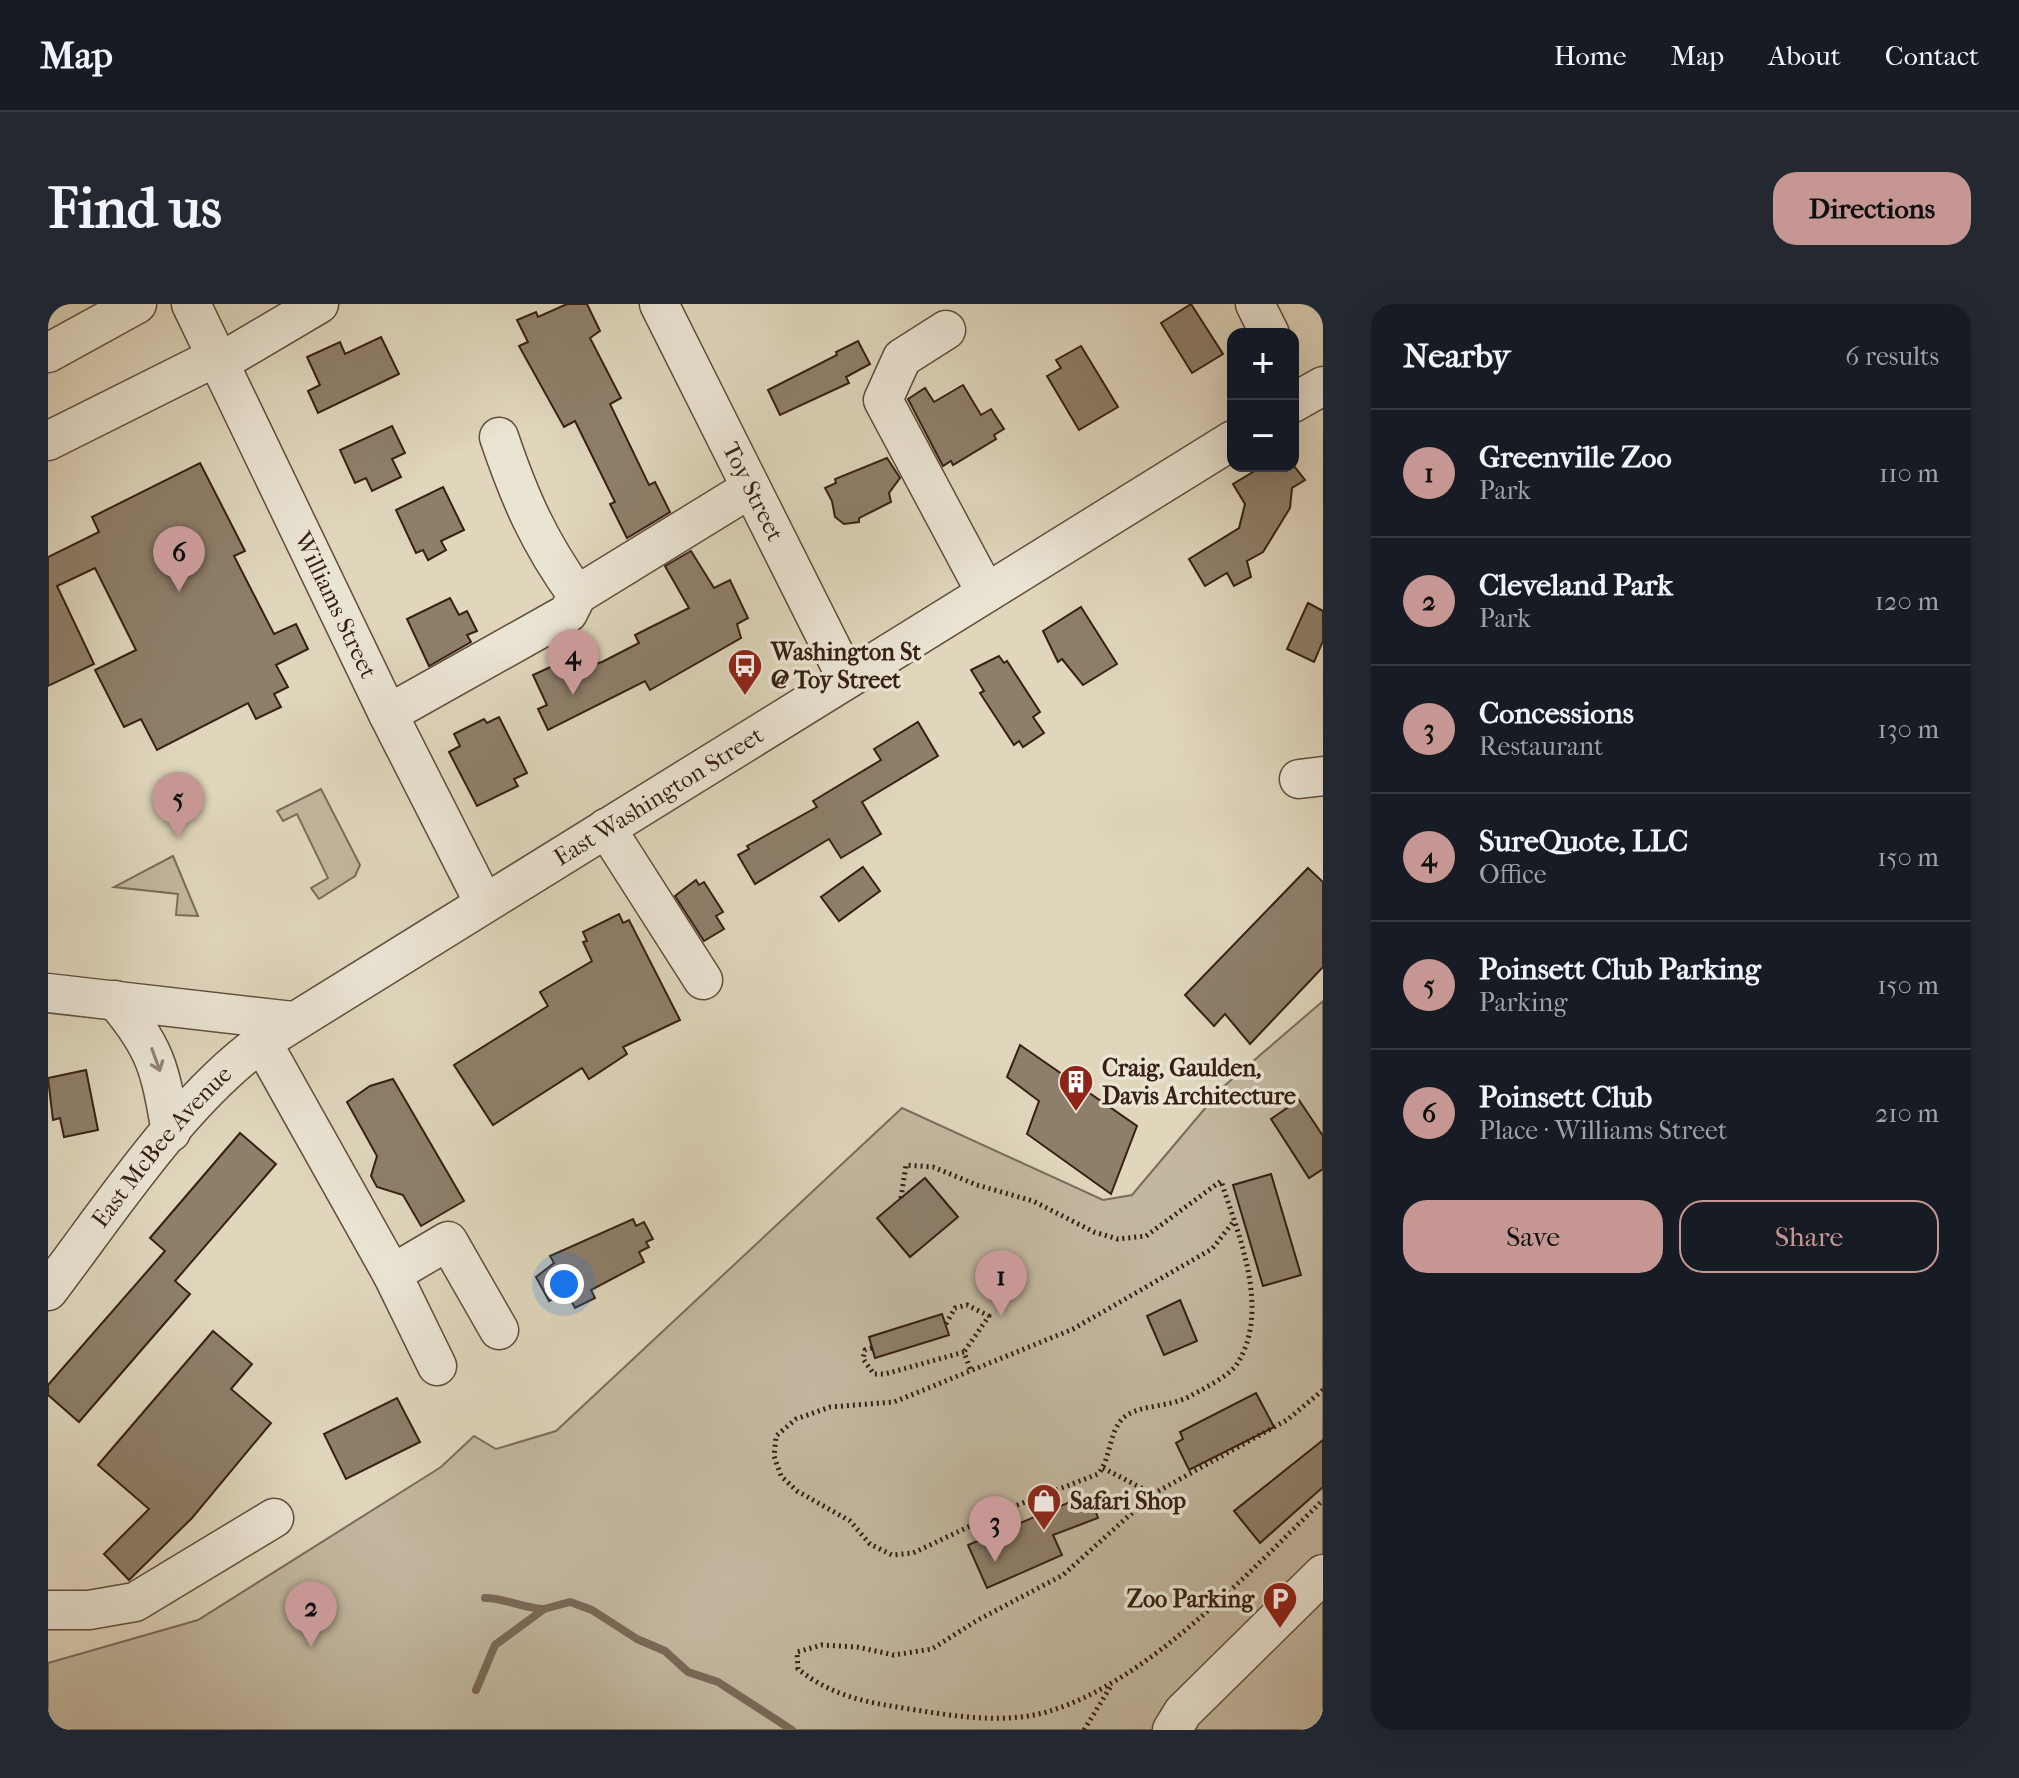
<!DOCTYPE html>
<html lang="en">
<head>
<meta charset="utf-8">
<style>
  :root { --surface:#171b24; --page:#242831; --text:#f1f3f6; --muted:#9ea1a6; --line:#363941; --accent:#c59692 }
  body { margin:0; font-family:"IM FELL French Canon",serif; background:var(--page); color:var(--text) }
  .controls { position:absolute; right:24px; top:24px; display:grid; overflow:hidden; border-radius:16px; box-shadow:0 8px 32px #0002 }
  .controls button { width:72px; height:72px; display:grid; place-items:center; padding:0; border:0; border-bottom:2px solid var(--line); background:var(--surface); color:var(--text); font:40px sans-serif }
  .you { position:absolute; left:516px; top:980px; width:28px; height:28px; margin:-20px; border:6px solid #fff; border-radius:50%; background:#1a73e8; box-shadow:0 0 0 12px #1a73e833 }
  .badge { display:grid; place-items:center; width:52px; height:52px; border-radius:50%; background:var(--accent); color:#111; font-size:26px; font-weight:700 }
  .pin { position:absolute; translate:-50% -66px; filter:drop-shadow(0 2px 4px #0008) }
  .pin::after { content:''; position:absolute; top:42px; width:28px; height:24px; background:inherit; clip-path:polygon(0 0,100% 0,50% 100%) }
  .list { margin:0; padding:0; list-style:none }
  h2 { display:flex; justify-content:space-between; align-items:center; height:104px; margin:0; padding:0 32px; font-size:34px }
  h2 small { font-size:26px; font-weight:400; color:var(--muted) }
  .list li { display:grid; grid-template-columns:52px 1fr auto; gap:24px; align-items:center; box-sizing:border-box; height:128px; padding:0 32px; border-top:2px solid var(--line) }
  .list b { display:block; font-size:30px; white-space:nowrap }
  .list p { margin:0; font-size:26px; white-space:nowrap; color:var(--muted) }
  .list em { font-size:26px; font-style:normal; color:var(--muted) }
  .actions { display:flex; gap:16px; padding:24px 32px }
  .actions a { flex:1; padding:18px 0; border:2px solid var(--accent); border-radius:24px; text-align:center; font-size:28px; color:var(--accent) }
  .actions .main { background:var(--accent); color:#111 }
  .map { position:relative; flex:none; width:1275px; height:1426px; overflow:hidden; border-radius:24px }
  header { display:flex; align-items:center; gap:48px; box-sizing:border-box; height:112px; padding:0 40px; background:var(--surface); border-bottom:2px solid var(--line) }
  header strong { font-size:38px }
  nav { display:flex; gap:44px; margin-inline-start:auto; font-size:28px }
  .intro { display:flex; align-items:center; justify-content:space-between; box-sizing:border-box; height:192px; padding:0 48px }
  h1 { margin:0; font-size:56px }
  .button { padding:20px 36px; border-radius:24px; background:var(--accent); color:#111; font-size:28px; font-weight:700 }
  main { display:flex; gap:48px; padding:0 48px }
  aside { flex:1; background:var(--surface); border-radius:24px; box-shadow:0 8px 32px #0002 }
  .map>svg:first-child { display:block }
  .green { fill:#c2b79f; stroke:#7c6c58; stroke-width:2 }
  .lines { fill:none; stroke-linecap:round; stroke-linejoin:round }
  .stream { stroke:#7a6855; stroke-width:8 }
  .building { fill:#8e7f6a; stroke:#372012; stroke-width:2 }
  .minor-casing { stroke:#614e3c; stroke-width:41 }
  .path { stroke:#372012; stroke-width:5; stroke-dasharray:2 4; stroke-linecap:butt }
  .minor { stroke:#eae4d3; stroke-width:38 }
  .oneway { stroke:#908272 }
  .labels { text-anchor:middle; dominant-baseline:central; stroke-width:7; stroke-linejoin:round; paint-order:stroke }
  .street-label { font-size:24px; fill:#372012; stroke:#eae4d3 }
  .poi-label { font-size:24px; font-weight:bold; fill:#372012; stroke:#eae4d3; text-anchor:start }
</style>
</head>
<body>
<header>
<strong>Map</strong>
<nav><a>Home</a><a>Map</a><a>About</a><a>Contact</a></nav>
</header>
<div class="intro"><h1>Find us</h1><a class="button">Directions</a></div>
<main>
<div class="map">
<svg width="1275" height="1426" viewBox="0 0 1275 1426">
  <rect width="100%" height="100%" fill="#dfd6bc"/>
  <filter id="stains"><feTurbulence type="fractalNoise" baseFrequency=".0025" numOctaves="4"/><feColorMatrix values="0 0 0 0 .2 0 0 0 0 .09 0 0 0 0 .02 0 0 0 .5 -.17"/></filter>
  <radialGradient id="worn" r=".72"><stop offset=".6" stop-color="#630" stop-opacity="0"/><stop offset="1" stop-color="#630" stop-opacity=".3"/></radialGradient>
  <g class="green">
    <path d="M 273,485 L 312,561 L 307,572 L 271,595 L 263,584 L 280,574 L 249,510 L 235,517 L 229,507 Z"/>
    <path d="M 125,552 L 150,612 L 128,611 L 130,590 L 66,583 Z"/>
    <path d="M 1275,697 L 1275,1426 L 0,1426 L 0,1359 L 150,1316 L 393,1163 L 426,1132 L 448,1145 L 508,1127 L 854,804 L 1055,896 L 1084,891 L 1175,783 Z"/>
  </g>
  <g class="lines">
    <g class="stream">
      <path d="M 437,1294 C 457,1294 474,1304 495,1305"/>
      <path d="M 428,1386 L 447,1341 L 496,1305 L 522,1298 L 544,1306 L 589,1335 L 617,1347 L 640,1368 L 670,1378 L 744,1426"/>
    </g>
  </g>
  <g class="building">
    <path d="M 519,0 L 539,0 L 552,27 L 542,34 L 573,94 L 562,100 L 601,181 L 607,178 L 622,208 L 579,234 L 562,200 L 567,198 L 527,117 L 516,123 L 471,42 L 480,38 L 469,16 L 488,8 L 490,13 Z"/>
    <path d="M 1143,0 L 1175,50 L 1144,69 L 1113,19 Z"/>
    <path d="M 333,33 L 351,70 L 270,109 L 260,87 L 272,81 L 259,53 L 292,38 L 297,50 Z"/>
    <path d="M 810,37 L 822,60 L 798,73 L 801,79 L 732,111 L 720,86 L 789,51 L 788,48 Z"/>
    <path d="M 1033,42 L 1070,103 L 1031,126 L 999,72 L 1013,64 L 1008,56 Z"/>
    <path d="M 915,81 L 933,111 L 943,105 L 956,125 L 946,131 L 948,135 L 905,161 L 903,157 L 895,162 L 860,95 L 877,84 L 886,98 Z"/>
    <path d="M 344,122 L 357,149 L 344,155 L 353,173 L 324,187 L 318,174 L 307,179 L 292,146 Z"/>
    <path d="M 839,154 L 852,174 L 841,189 L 843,198 L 811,214 L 811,218 L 796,220 L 787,213 L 784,197 L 777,184 L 788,179 L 787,175 Z"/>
    <path d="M 152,159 L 197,247 L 186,252 L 226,330 L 248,320 L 260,345 L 228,361 L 240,383 L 226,390 L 233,403 L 208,415 L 200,399 L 109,446 L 93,415 L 76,423 L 47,366 L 88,346 L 47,264 L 9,282 L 46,360 L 0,382 L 0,253 L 51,228 L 44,213 Z"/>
    <path d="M 1215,162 L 1246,162 L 1257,176 L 1244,184 L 1242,204 L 1215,248 L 1199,257 L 1203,273 L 1186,282 L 1179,269 L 1157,282 L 1141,255 L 1191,224 L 1197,200 L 1185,180 Z"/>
    <path d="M 395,183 L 416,226 L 393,237 L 398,246 L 380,256 L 375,246 L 368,249 L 348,206 Z"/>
    <path d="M 643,247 L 666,284 L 682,276 L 700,314 L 689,320 L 693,334 L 602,386 L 597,377 L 500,426 L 490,405 L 499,401 L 485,371 L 511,359 L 516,369 L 541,357 L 543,361 L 554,358 L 591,339 L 587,331 L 641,304 L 617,262 Z"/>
    <path d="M 402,294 L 411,311 L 419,307 L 429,327 L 419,331 L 423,338 L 381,362 L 359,315 Z"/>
    <path d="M 1260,299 L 1275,307 L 1275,337 L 1266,358 L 1239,345 Z"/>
    <path d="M 1033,303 L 1069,360 L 1035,381 L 1014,355 L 1010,358 L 995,327 Z"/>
    <path d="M 951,352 L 956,359 L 959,357 L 992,408 L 985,413 L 996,429 L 975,443 L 971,437 L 966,441 L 932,389 L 936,387 L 923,366 Z"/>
    <path d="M 451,413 L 479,469 L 466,475 L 470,482 L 429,502 L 401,448 L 412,442 L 406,430 L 436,415 L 439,419 Z"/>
    <path d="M 870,418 L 890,452 L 814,498 L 833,530 L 793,554 L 781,535 L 707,580 L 690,551 L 701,545 L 699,542 L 769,503 L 765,497 L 833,456 L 826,445 Z"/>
    <path d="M 815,563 L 832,587 L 791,617 L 773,593 Z"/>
    <path d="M 1260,564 L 1275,578 L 1275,663 L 1202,740 L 1177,710 L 1166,722 L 1137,691 Z"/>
    <path d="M 648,576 L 651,581 L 656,578 L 675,608 L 668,612 L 676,625 L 656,637 L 627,592 Z"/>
    <path d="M 571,610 L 575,619 L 581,616 L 632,716 L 575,743 L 579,750 L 541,775 L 534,764 L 445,821 L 406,761 L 500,702 L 492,688 L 544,657 L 535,638 L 539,637 L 535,628 Z"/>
    <path d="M 972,741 L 1089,822 L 1063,890 L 979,830 L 991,797 L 959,773 Z"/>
    <path d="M 38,766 L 50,826 L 16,833 L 12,814 L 5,816 L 0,774 Z"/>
    <path d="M 345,775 L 416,897 L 373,922 L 355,891 L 329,883 L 323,872 L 329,852 L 299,798 L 322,782 Z"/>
    <path d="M 1251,796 L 1275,832 L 1275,865 L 1261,874 L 1223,815 Z"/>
    <path d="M 192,829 L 228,860 L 127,977 L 142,990 L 31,1118 L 0,1091 L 0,1081 L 117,947 L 102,934 Z"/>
    <path d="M 1223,870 L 1253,971 L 1215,982 L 1185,881 Z"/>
    <path d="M 877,874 L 910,913 L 862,953 L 829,914 Z"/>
    <path d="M 585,915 L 588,922 L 596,918 L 605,935 L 598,938 L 601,943 L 591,948 L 596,958 L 543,986 L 547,994 L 527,1004 L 519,989 L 501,997 L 488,973 L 506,959 L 502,952 Z"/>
    <path d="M 1132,996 L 1149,1037 L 1116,1051 L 1099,1012 Z"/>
    <path d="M 894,1010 L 901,1031 L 827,1054 L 821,1033 Z"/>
    <path d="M 165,1027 L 204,1060 L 183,1085 L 223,1119 L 144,1214 L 81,1276 L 56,1250 L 101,1205 L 50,1161 Z"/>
    <path d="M 1208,1089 L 1226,1123 L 1141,1166 L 1128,1139 L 1135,1135 L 1132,1128 Z"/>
    <path d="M 349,1094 L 372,1138 L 298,1175 L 276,1130 Z"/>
    <path d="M 1275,1136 L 1275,1183 L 1212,1239 L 1186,1207 Z"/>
    <path d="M 1041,1190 L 1050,1214 L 1005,1231 L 1014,1251 L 939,1284 L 920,1241 Z"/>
  </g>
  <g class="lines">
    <defs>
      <g id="minor">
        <path id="s1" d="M 143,0 L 340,410 L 436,599"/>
        <path id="s2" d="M 611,0 L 799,375"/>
        <path d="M 1207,0 L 1222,30"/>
        <path d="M 898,26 L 854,54 L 835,96 L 938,289"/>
        <path d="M 0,49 L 89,0"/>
        <path d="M 171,59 L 271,0"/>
        <path d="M 1245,99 L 1275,82"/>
        <path d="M 451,133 C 472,195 491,238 529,291"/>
        <path d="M 0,137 L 168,53"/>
        <path d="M 340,410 L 520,309 L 529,291 L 703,184"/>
        <path d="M 1251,475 L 1275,472"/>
        <path d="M 558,524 L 655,676"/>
        <path d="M 0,689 L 245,717"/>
        <path d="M 67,696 C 109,745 112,766 123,828"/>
        <path d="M 214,738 L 344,970 L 389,1062"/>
        <path d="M 344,970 L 400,937 L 451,1026"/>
        <path id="s3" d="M 0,987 C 61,907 133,796 214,738 L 1185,136"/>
        <path d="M 0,1306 L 41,1306 L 87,1298 L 226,1214"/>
        <path d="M 1124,1426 L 1135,1408 L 1275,1270"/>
      </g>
    </defs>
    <use href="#minor" class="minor-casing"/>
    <g class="path">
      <path d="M 853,894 L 858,861 L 885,863 L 929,881 L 985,897 L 1046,928 L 1070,935 L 1098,932 L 1173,877 C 1191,932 1223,1006 1189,1060 C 1181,1072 1157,1084 1144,1091 C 1125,1103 1097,1100 1079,1111 C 1060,1124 1064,1154 1050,1170 L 954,1207 L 865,1249 L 844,1251 L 822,1240 L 802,1217 L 749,1187 L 733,1172 L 726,1152 L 728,1132 L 748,1115 L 782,1103 L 846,1098 L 1025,1025 L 1164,945 L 1186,917"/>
      <path d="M 898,1020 L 907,1004 L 919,1001 L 941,1012 L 916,1048"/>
      <path d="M 824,1044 L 817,1046 L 815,1055 L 826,1070 L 837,1070 L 916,1048 L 923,1067"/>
      <path d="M 1275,1086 L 1239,1116 L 1105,1190 L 1015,1271 L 928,1317 L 884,1345 L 846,1351 L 809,1343 L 774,1341 L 749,1348 L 750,1365 C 786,1394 823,1399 868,1406 C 911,1413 960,1420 1002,1407 C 1102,1376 1200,1269 1275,1196"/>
      <path d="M 1055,1164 L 1105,1190"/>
      <path d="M 1036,1426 L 1063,1382"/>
    </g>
    <use href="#minor" class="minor"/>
  </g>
  <defs><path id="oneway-shaft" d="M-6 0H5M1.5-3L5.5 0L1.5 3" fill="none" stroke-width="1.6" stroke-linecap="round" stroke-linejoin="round" transform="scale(2)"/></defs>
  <use class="oneway" href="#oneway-shaft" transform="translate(108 756) rotate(70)"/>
  <defs>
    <symbol id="bus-pin" viewBox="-11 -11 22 30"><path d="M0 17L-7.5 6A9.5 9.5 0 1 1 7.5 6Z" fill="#8f2418" stroke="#eae4d3"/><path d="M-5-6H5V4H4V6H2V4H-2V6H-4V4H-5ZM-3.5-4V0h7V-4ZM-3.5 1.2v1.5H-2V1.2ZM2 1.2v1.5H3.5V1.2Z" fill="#fff"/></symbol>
    <symbol id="building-pin" viewBox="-11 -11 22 30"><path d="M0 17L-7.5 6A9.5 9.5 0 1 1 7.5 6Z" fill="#8f2418" stroke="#eae4d3"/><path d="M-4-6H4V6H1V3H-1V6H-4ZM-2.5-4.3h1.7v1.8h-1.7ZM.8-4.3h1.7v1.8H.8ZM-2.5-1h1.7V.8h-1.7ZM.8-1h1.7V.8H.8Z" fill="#fff"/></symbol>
    <symbol id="shop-pin" viewBox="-11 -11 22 30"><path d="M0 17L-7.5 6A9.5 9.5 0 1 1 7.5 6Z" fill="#8f2418" stroke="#eae4d3"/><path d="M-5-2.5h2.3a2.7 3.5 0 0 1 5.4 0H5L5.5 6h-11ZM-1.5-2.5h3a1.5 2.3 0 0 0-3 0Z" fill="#fff"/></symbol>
    <symbol id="parking-pin" viewBox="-11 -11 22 30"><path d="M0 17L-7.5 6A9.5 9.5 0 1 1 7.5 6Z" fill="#8f2418" stroke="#eae4d3"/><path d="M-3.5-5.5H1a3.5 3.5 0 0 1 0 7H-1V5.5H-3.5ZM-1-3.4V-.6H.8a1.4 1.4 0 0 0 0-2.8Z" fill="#fff"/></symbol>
  </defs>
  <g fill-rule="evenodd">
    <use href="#bus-pin" x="677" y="342" width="40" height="54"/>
    <use href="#building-pin" x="1008" y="758" width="40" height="54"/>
    <use href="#shop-pin" x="976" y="1177" width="40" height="54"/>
    <use href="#parking-pin" x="1212" y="1275" width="40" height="54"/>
  </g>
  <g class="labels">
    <g class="street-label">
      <text stroke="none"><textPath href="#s2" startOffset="210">Toy Street</textPath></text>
      <text stroke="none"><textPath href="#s1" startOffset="334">Williams Street</textPath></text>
      <text stroke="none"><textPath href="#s3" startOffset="796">East Washington Street</textPath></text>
      <text stroke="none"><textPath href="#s3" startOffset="184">East McBee Avenue</textPath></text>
    </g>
    <g class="poi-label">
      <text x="723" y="348">Washington St<tspan x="723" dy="28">@ Toy Street</tspan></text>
      <text x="1054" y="764">Craig, Gaulden,<tspan x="1054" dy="28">Davis Architecture</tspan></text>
      <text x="1022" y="1197">Safari Shop</text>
      <text x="1206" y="1295" text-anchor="end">Zoo Parking</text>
    </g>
  </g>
  <rect width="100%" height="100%" filter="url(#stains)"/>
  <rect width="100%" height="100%" fill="url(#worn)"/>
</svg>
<div class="controls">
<button>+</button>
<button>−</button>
</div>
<div class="you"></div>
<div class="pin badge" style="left:953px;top:1012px">1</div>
<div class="pin badge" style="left:263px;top:1343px">2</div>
<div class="pin badge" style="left:947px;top:1258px">3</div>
<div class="pin badge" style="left:525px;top:391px">4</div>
<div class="pin badge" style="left:130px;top:534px">5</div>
<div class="pin badge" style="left:131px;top:288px">6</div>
</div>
<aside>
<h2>Nearby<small>6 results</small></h2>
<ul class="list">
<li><span class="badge">1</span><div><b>Greenville Zoo</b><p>Park</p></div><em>110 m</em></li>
<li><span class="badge">2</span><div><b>Cleveland Park</b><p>Park</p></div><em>120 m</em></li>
<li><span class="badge">3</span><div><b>Concessions</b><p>Restaurant</p></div><em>130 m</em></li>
<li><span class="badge">4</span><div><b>SureQuote, LLC</b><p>Office</p></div><em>150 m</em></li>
<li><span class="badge">5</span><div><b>Poinsett Club Parking</b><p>Parking</p></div><em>150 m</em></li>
<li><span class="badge">6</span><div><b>Poinsett Club</b><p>Place · Williams Street</p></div><em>210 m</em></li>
</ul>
<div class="actions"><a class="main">Save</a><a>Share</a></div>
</aside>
</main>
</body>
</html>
